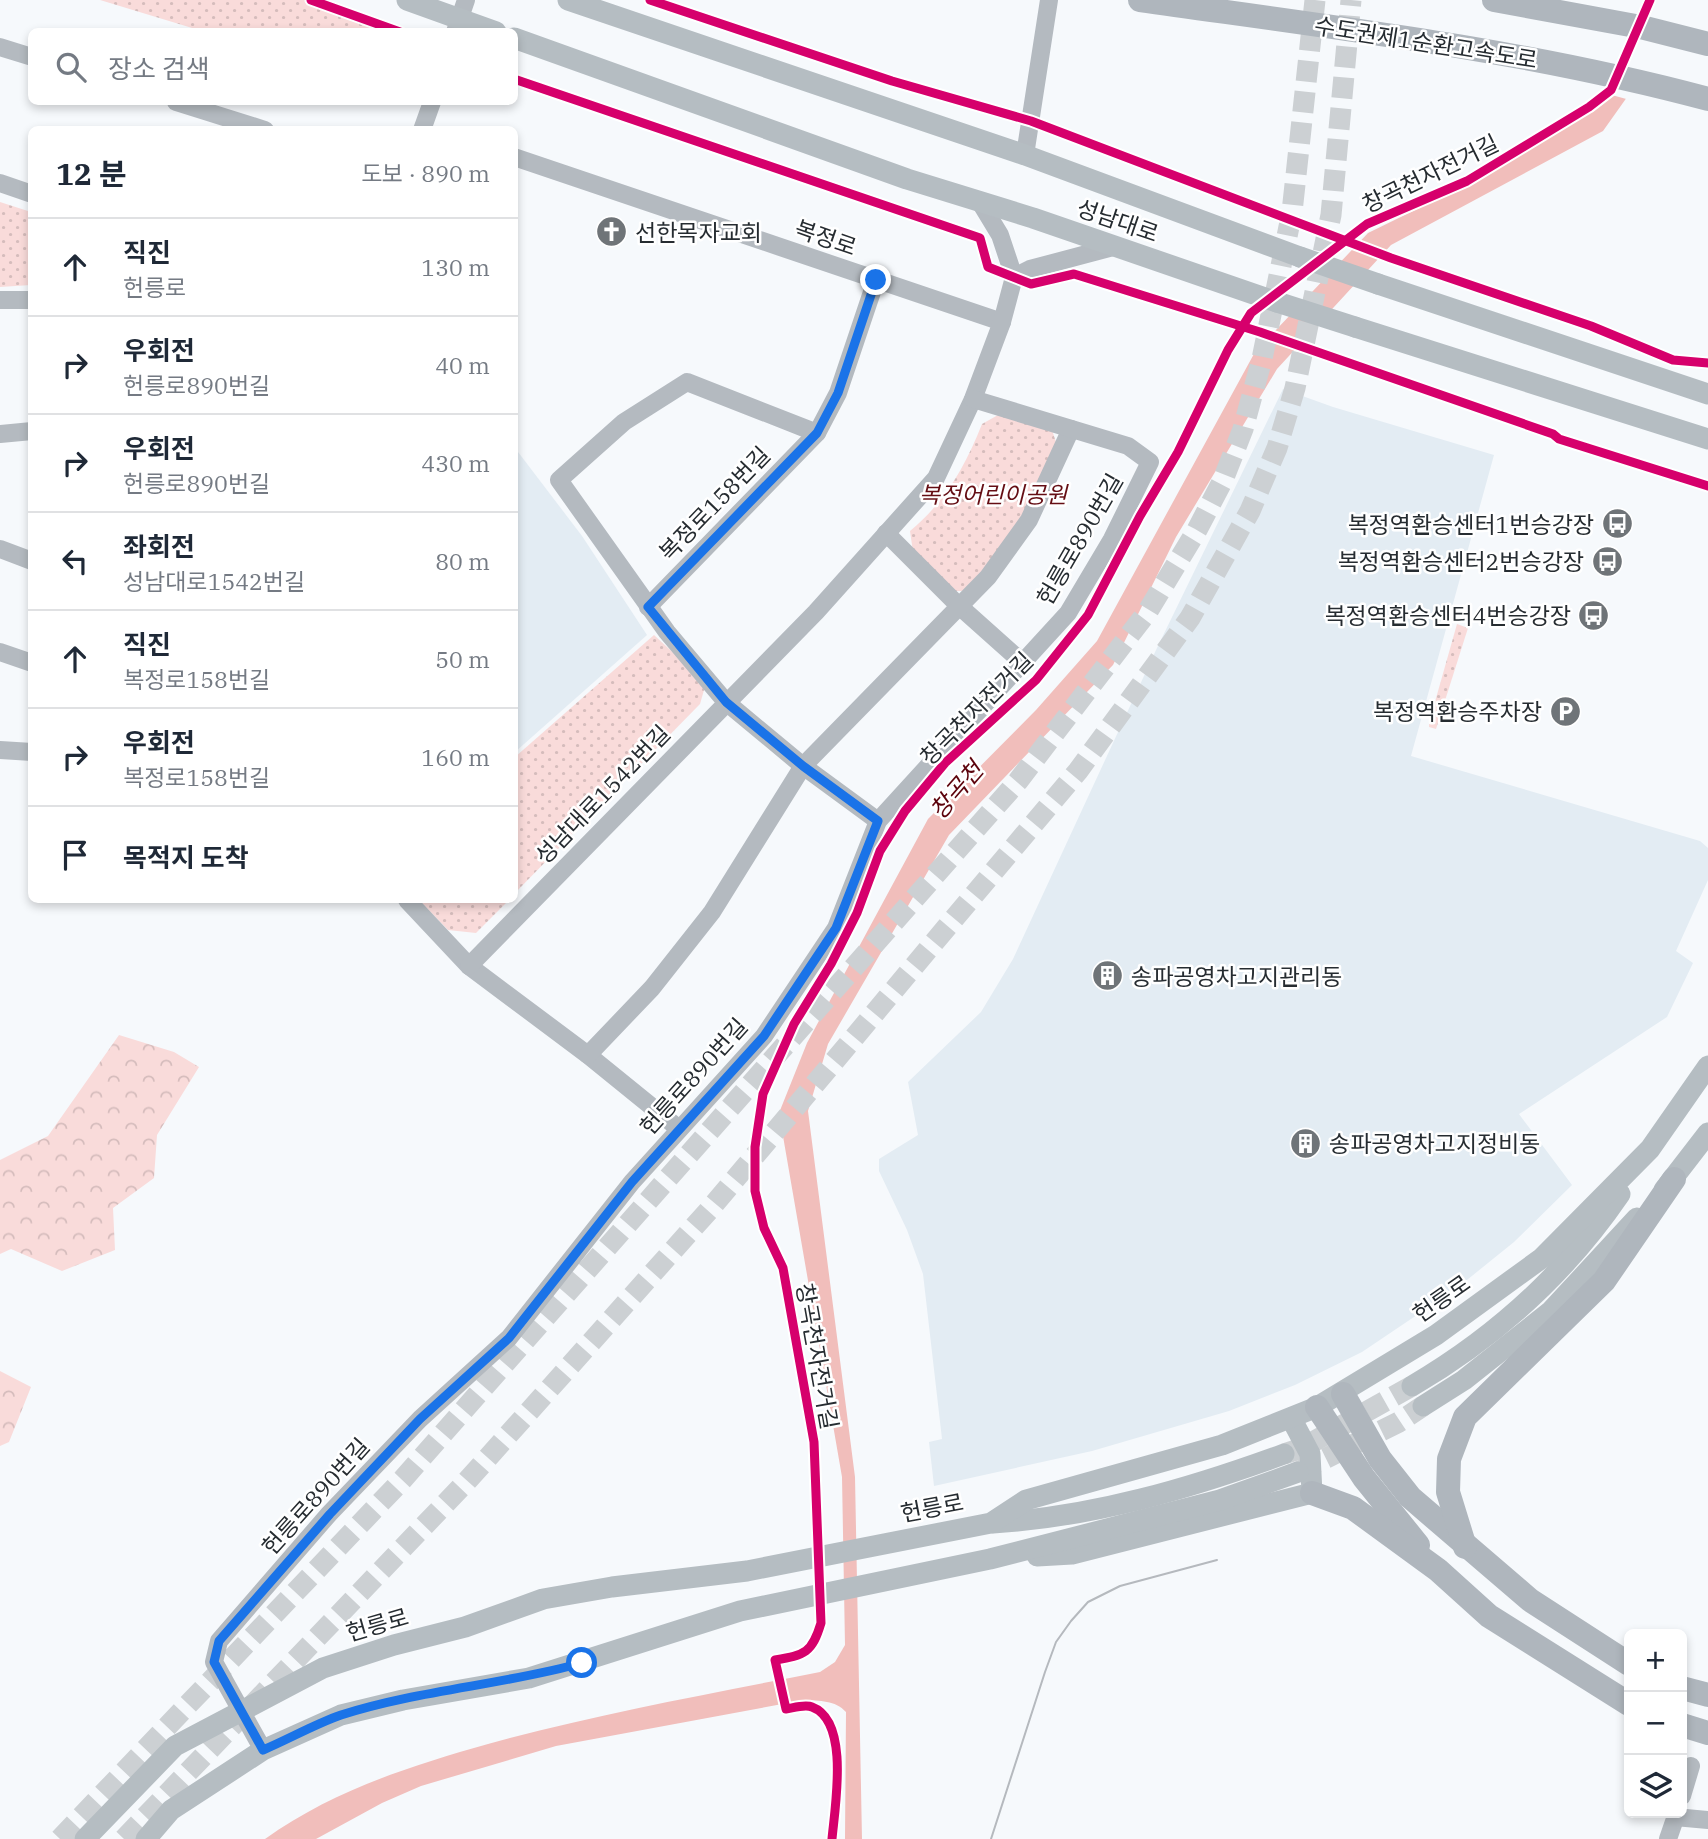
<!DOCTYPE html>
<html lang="ko">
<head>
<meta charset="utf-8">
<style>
  :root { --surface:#fff; --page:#f6f6f7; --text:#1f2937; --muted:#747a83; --line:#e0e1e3 }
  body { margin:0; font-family:"IBM Plex Serif","Noto Sans KR",serif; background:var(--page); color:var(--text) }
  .controls { position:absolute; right:21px; bottom:21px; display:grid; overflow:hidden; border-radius:10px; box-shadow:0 4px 10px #0003 }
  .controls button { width:63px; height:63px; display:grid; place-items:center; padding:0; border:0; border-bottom:2px solid var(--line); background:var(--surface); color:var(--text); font:35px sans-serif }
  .stop { position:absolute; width:21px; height:21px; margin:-16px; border:5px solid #1a73e8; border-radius:50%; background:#fff }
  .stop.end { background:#1a73e8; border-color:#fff; box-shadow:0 2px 7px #0008 }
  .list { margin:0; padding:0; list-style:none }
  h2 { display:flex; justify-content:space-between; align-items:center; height:91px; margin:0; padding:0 28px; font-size:30px }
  h2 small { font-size:23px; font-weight:400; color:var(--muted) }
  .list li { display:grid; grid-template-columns:46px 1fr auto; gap:21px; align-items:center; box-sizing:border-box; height:98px; padding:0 28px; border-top:2px solid var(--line) }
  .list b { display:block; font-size:26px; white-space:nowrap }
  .list p { margin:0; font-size:23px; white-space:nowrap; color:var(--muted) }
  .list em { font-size:23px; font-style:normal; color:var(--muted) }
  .icon { flex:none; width:38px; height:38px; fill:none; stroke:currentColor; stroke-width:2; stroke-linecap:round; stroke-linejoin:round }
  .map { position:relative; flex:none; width:1708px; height:1839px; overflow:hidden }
  .search { position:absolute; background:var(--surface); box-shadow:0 4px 10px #0003; left:28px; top:28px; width:490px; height:77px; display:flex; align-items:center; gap:18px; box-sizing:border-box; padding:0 24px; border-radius:10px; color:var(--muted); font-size:26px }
  .panel { position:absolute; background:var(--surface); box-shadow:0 4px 10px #0003; left:28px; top:126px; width:490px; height:777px; border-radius:10px }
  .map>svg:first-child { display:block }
  .built { fill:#e3ecf3 }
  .grass { fill:url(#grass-dots) }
  .forest { fill:url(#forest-crowns) }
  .water { fill:#f1bebb }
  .pier { fill:#f6f9fc }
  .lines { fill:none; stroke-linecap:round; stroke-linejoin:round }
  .major-tunnel { stroke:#ccd0d3; stroke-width:21; stroke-dasharray:21 10; stroke-linecap:butt }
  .minor { stroke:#b4bac0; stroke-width:18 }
  .major { stroke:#b5bdc2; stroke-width:21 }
  .highway { stroke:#afb6bd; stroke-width:24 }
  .tram { stroke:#b5b9be; stroke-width:2 }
  .major-bridge { stroke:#b5bdc2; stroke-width:21 }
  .cycleway-casing { stroke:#fff; stroke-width:13 }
  .cycleway { stroke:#d6006c; stroke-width:9 }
  .route { stroke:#1a73e8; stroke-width:9 }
  .labels { text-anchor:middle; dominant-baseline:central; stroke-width:5; stroke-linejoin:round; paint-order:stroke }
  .street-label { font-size:23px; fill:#262c31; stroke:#fff }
  .poi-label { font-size:23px; fill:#262c31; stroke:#fff; text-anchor:end }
  .park-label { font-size:23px; font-style:italic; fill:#650e14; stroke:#fff }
  .water-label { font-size:24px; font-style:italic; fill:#5c030c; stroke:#fff }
</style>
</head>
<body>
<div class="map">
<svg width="1708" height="1839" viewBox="0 0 1708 1839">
  <defs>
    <pattern id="grass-dots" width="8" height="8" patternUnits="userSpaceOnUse" patternTransform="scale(1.75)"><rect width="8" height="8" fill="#f9dbda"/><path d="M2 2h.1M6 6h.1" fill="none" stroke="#d5bcbc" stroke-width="1.8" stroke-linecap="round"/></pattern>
    <pattern id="forest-crowns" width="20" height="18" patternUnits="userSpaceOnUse" patternTransform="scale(1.75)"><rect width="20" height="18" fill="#f9dbda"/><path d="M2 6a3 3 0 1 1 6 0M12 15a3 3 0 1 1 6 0" fill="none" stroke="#d5bcbc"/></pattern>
  </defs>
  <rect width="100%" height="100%" fill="#f6f9fc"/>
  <g class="built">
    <path d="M 1283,389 L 1333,407 L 1494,455 L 1411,756 L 1700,841 L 1708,848 L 1708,880 L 1676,951 L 1693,963 L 1667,1017 L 1519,1114 L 1572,1185 L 1514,1242 L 1457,1288 L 1362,1352 L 1295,1385 L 1229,1411 L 1092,1451 L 934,1486 L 929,1442 L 942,1439 L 923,1274 L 907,1230 L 879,1171 L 879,1159 L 918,1135 L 908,1082 L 981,1012 L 1013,959 L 1156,650 Z"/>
    <path d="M 515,448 L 582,536 L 647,635 L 515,752 Z"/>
  </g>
  <g class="grass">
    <path d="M 100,0 L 305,0 L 396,31 L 202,31 Z"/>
    <path d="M 0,202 L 31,212 L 31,285 L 0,287 Z"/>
    <path d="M 998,415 L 1052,430 L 1057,445 L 1026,516 L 967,591 L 948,591 L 913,552 L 910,531 C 945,502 965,467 982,424 Z"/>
    <path d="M 1457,624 L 1468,628 L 1436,729 L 1429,727 L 1429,723 Z"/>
    <path d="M 654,635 L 706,683 L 700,704 L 515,893 L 515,757 Z"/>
    <path d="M 419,900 L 509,900 L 476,933 L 448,930 Z"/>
  </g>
  <g class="forest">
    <path d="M 119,1035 L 174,1052 L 199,1067 L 157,1135 L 154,1178 L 113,1208 L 115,1250 L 62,1271 L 11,1249 L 0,1254 L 0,1160 L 48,1136 Z"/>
    <path d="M 0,1371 L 31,1387 L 9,1442 L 0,1446 Z"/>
  </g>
  <path class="water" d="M 1655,0 L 1686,14 L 1603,131 L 1391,245 L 1277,369 L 1176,537 L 1113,665 L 949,835 L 828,1044 L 808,1111 L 855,1477 L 862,1839 L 845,1839 L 846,1712 C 835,1700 820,1701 804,1700 L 556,1746 L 421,1786 L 382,1803 L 316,1839 L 265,1839 C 332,1791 410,1766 488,1744 C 597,1714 708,1694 820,1672 L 835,1662 L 845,1645 L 842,1477 L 779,1113 L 807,1043 L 928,819 L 1036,710 L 1097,641 L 1255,352 L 1368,233 L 1489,174 L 1610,98 Z"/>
  <path class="pier" d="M 1651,0 L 1686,0 L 1689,16 L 1630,100 L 1608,94 Z"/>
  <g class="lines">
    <g class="major-tunnel">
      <path d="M 1284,1454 L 1302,1448 L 1412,1386"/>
      <path d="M 1298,1472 L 1399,1422 L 1423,1406"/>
      <path d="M 60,1839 L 403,1479 L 1018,781 L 1148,611 L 1197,530 L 1223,480 L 1243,429 L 1262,359 L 1292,212 L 1315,0"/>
      <path d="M 124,1839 L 467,1481 L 710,1209 L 1078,771 L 1190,618 L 1250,511 L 1277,448 L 1295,388 L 1331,215 L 1351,0"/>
    </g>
    <g class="minor">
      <path d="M 455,32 L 466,0"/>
      <path d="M 0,47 L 32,57"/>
      <path d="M 176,102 L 265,130"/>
      <path d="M 422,130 L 432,102"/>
      <path d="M 1025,155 L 1049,0"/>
      <path d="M 514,157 L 1002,322"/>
      <path d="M 0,183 L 32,194"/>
      <path d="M 1014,277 L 1030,269 L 1113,247"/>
      <path d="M 0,300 L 32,300"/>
      <path d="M 817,433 L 687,382 L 624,422 L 559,480 L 667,632 L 726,702 L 803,766 L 878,821"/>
      <path d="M 0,434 L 32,431"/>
      <path d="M 886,533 L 958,605 L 1023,663"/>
      <path d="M 0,549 L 32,561"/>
      <path d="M 648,607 L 817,433 L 838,393 L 876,280"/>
      <path d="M 0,652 L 32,663"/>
      <path d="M 0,750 L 32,752"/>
      <path d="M 407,900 L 469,966 L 588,1055 L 678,1128"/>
      <path d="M 469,966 L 816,612 L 936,478 L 973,399 L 1002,322 L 1014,277 L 1000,235 L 980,202"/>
      <path d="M 588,1055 L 652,988 L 712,912 L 803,766 L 988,577 L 1029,520 L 1071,429"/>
      <path d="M 263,1750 L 214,1662 L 219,1641 L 329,1514 L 420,1419 L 509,1338 L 632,1182 L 764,1036 L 836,928 L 878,821 L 1068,613 L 1112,539 L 1150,462 L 1128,446 L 973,399"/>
      <path d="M 1682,1796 L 1691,1766"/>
      <path d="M 1675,1817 L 1708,1820"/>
      <path d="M 1668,1839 L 1677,1813"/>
    </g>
    <g class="major">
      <path d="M 407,0 L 496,32"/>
      <path d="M 568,0 L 1025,155 L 1300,257"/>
      <path d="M 514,38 L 907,179 L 1033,218 L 1277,302"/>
      <path d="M 1378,284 L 1708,394"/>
      <path d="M 1355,327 L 1708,439"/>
      <path d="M 1664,1190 L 1708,1133"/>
      <path d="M 1412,1386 C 1494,1338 1566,1273 1620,1194"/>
      <path d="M 1423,1406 L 1464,1380 L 1551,1311 L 1637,1218"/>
      <path d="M 993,1523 C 1093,1517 1191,1488 1284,1454"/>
      <path d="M 1037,1556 L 1072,1554 L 1312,1493 L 1310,1454 L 1291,1418"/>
      <path d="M 85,1839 L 175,1746 L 323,1668 L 394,1645 L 465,1627 L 543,1599 L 612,1587 L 747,1571 L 991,1523 L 1026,1500 L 1222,1445 L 1317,1407 L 1436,1335 L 1542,1258 L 1650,1149 L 1708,1066"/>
      <path d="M 146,1839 L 171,1810 L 263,1750 L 341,1715 L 403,1700 L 529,1678 L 740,1611 L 990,1559 L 1220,1500 L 1298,1472"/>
    </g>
    <g class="highway">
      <path d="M 1140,0 C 1331,27 1522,49 1708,99"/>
      <path d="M 1494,0 L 1641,27 L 1708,44"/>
      <path d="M 1343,1394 L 1380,1459 L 1410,1497 L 1530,1600 L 1629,1664"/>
      <path d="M 1317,1407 L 1364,1478 L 1418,1545"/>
      <path d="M 1312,1493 L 1353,1508 L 1438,1570 L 1489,1616 L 1629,1704"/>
      <path d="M 1465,1547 L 1448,1492 L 1449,1459 L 1465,1417 L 1604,1281 L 1674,1179"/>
      <path d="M 1682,1688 L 1708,1695"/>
      <path d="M 1682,1725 L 1708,1733"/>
    </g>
    <path class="tram" d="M 991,1839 L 1045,1672 L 1056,1642 L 1071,1621 L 1088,1602 L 1120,1586 L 1217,1560"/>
    <g class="major-bridge">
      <path d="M 1300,257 L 1378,284"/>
      <path d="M 1277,302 L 1355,327"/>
    </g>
    <defs>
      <g id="cycleway">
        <path d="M 311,0 L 400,32"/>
        <path d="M 650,0 L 892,81 L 1031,121 L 1391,258 L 1591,326 L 1673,360 L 1708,363"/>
        <path d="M 514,79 L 980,238 L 988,267 L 1031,284 L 1074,274 L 1260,332 L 1553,434 L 1559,439 L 1708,486"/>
        <path d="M 832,1839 C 835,1806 850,1721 812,1707 C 805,1704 793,1708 786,1709 L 775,1660 C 805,1655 812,1653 821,1623 L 814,1442 L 783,1268 L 764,1228 L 755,1191 L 755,1147 L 763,1094 L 794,1024 L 831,964 L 857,913 L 880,851 L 905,811 L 945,763 L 1036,680 L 1088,615 L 1140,516 L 1178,452 L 1228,350 L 1251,313 L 1367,224 L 1467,181 L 1589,107 L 1611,90 L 1650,0"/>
      </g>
    </defs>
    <use href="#cycleway" class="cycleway-casing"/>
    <use href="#cycleway" class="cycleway"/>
  </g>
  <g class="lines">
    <path class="route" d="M 582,1663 C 503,1685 419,1690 341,1715 C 315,1724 289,1739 263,1750 L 214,1662 L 219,1641 L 330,1514 L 420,1419 L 509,1338 L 632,1182 L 764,1036 L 836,928 L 878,821 L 803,766 L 726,702 L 648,607 L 817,433 L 838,393 L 876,280"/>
  </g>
  <defs>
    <symbol id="church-disc" viewBox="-11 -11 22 22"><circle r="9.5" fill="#6f7478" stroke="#fff"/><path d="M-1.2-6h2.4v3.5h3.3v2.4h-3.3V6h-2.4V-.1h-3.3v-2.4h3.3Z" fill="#fff"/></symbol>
    <symbol id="bus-disc" viewBox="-11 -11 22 22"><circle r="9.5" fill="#6f7478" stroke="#fff"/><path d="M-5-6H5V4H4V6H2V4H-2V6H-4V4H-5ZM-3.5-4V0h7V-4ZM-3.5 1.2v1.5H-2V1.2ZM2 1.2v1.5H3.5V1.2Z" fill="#fff"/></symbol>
    <symbol id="parking-disc" viewBox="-11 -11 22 22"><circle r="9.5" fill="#6f7478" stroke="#fff"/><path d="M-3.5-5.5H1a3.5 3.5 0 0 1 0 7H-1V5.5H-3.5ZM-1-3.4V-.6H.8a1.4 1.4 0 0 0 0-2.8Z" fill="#fff"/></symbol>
    <symbol id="building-disc" viewBox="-11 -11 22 22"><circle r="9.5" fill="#6f7478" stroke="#fff"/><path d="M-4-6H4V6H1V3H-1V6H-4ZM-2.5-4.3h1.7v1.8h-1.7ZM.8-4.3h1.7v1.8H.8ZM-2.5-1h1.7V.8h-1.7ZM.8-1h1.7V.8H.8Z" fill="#fff"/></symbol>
  </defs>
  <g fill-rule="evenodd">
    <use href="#church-disc" x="594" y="214" width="35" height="35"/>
    <use href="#bus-disc" x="1600" y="506" width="35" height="35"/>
    <use href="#bus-disc" x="1590" y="544" width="35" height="35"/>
    <use href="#bus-disc" x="1576" y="598" width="35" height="35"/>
    <use href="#parking-disc" x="1548" y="694" width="35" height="35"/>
    <use href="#building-disc" x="1090" y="958" width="35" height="35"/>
    <use href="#building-disc" x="1288" y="1126" width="35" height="35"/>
  </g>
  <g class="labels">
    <g class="street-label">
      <text transform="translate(1426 42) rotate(9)">수도권제1순환고속도로</text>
      <text transform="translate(1430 173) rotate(-26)">창곡천자전거길</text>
      <text transform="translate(1118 220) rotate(19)">성남대로</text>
      <text transform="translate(826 237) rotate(19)">복정로</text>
      <text transform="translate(714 503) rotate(-46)">복정로158번길</text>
      <text transform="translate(1079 539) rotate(-60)">헌릉로890번길</text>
      <text transform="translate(976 708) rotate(-45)">창곡천자전거길</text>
      <text transform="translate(602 794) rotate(-46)">성남대로1542번길</text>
      <text transform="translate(693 1076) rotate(-48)">헌릉로890번길</text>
      <text transform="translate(1441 1298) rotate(-35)">헌릉로</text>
      <text transform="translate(818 1356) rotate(80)">창곡천자전거길</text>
      <text transform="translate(315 1496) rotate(-48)">헌릉로890번길</text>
      <text transform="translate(932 1507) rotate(-11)">헌릉로</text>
      <text transform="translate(377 1624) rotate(-16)">헌릉로</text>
    </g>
    <g class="poi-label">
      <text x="635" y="232" text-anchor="start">선한목자교회</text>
      <text x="1594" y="524">복정역환승센터1번승강장</text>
      <text x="1584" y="561">복정역환승센터2번승강장</text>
      <text x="1571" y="615">복정역환승센터4번승강장</text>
      <text x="1542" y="711">복정역환승주차장</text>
      <text x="1131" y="976" text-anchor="start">송파공영차고지관리동</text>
      <text x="1329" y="1143" text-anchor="start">송파공영차고지정비동</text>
    </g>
    <g class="park-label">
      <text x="993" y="494">복정어린이공원</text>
    </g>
    <g class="water-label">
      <text transform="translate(956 790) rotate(-49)">창곡천</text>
    </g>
  </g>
</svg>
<div class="controls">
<button>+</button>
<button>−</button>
<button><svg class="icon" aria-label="layers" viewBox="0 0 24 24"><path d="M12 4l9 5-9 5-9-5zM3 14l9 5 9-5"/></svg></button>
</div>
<div class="stop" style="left:582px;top:1663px"></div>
<div class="stop end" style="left:876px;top:280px"></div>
<div class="search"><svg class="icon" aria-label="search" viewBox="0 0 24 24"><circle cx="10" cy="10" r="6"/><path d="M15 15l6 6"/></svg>장소 검색</div>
<section class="panel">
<h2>12 분<small>도보 · 890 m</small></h2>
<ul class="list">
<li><svg class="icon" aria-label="ahead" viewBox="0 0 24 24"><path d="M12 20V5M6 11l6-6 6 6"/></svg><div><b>직진</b><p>헌릉로</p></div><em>130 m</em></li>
<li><svg class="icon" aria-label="right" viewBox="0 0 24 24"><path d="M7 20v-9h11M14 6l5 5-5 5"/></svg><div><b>우회전</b><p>헌릉로890번길</p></div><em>40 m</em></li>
<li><svg class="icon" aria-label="right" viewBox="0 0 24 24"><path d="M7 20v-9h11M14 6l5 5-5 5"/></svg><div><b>우회전</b><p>헌릉로890번길</p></div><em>430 m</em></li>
<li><svg class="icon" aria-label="left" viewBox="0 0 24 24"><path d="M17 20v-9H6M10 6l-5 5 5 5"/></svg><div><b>좌회전</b><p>성남대로1542번길</p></div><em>80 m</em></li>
<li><svg class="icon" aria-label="ahead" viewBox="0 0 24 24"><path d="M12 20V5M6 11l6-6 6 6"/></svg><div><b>직진</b><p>복정로158번길</p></div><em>50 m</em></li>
<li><svg class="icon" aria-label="right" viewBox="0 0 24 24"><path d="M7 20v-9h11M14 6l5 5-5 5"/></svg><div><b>우회전</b><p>복정로158번길</p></div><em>160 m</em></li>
<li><svg class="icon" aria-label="arrive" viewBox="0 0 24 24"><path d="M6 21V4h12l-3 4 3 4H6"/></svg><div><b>목적지 도착</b></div></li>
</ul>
</section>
</div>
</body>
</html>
